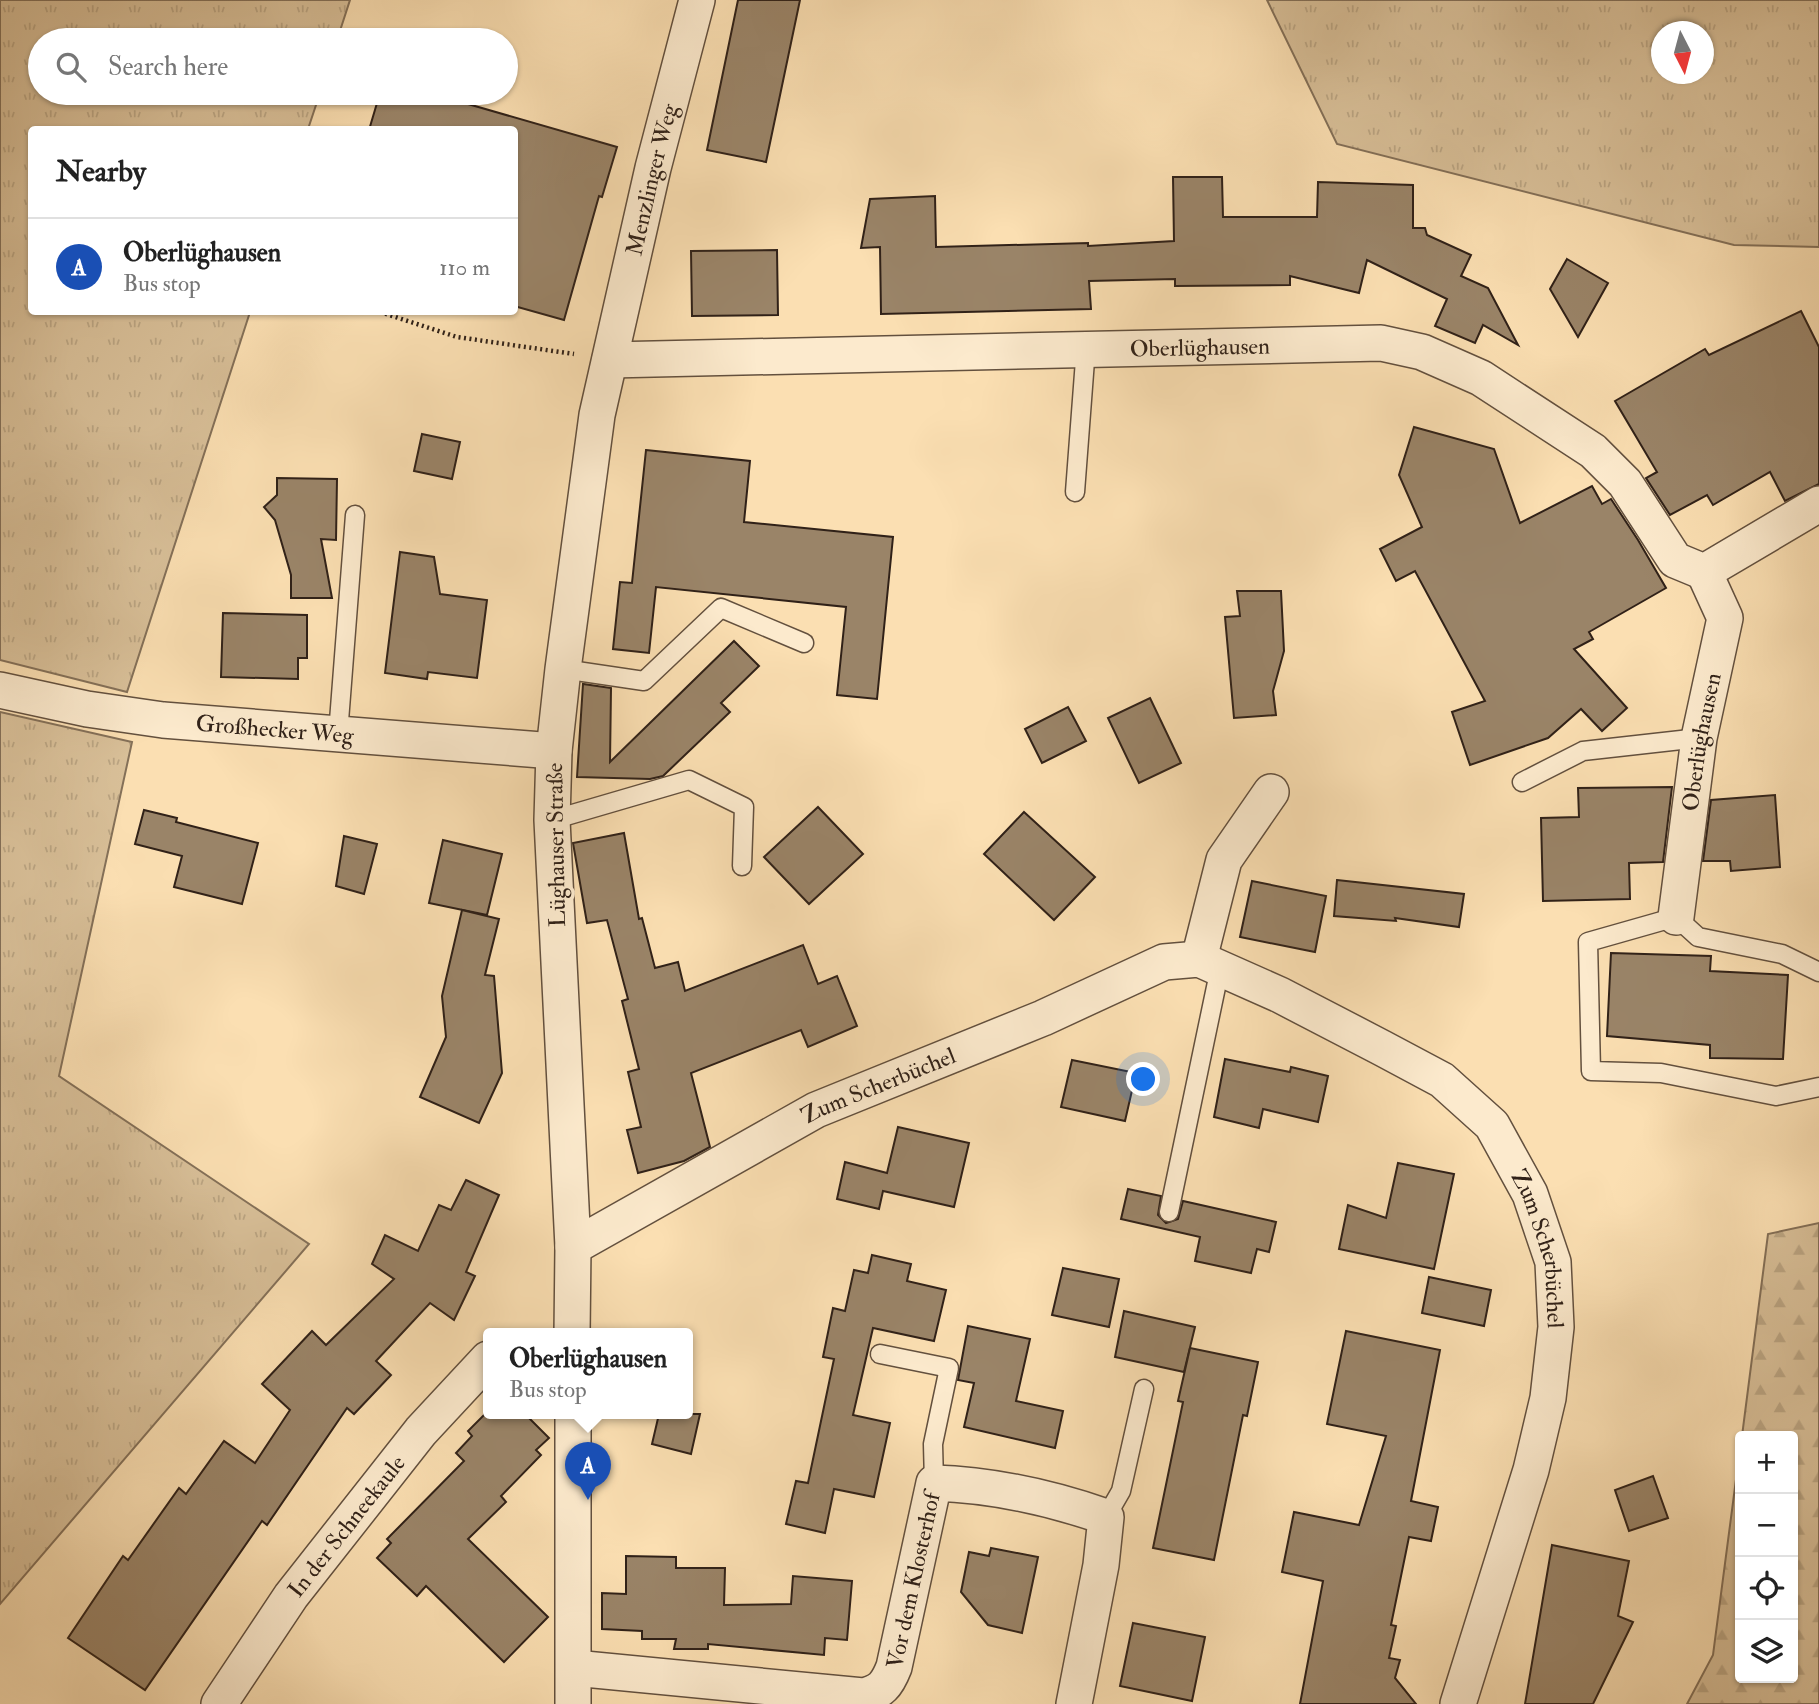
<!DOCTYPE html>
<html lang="en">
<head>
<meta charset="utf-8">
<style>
  :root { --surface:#fff; --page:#f2f2f2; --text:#222; --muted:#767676; --line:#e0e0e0; --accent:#8f2418 }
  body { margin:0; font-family:"IM FELL Double Pica",serif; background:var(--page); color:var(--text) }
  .controls { position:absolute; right:21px; bottom:21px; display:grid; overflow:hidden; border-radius:7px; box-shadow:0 2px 5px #0004 }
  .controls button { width:63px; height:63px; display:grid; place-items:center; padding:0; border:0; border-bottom:2px solid var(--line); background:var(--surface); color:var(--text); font:35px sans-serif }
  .compass { position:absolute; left:1651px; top:21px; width:63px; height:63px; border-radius:50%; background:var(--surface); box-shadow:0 2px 5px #0004; rotate:174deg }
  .you { position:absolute; left:1144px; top:1080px; width:24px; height:24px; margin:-18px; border:5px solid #fff; border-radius:50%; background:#1a73e8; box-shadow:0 0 0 10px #1a73e833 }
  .badge { display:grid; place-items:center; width:46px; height:46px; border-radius:50%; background:var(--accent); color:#fff; font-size:23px; font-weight:700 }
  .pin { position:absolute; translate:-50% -58px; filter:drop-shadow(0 2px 4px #0008) }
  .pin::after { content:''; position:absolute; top:37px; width:24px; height:21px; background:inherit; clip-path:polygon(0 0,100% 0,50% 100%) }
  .popup { position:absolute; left:483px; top:1328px; width:210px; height:91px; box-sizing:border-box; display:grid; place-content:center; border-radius:7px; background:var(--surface); filter:drop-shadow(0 2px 5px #0005); font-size:23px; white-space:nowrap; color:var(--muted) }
  .popup b { font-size:26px; color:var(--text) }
  .popup::after { content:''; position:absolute; left:50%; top:100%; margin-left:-14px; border:14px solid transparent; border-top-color:var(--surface) }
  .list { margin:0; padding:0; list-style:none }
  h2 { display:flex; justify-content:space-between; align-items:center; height:91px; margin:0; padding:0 28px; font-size:30px }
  h2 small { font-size:23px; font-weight:400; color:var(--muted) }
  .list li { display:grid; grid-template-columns:46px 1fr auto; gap:21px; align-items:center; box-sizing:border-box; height:98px; padding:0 28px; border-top:2px solid var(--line) }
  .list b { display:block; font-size:26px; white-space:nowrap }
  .list p { margin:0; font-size:23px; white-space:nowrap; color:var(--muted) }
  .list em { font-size:23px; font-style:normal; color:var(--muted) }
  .icon { flex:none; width:38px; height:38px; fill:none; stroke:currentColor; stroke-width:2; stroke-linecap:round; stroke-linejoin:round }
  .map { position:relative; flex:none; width:1819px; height:1704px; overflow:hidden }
  .search { position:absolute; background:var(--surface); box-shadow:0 2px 5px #0004; left:28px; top:28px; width:490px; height:77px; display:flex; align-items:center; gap:18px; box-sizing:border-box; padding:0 24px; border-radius:38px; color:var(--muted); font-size:26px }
  .panel { position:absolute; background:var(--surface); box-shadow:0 2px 5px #0004; left:28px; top:126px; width:490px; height:189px; border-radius:7px }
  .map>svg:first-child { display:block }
  .grass { fill:url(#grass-tufts); stroke:#847058; stroke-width:2; fill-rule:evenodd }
  .forest { fill:url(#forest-firs); stroke:#847058; stroke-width:2 }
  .building { fill:#9a8468; stroke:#302118; stroke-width:2 }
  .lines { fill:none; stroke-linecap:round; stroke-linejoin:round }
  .service-casing { stroke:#63503e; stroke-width:21 }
  .minor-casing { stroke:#63503e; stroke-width:38 }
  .path { stroke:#302118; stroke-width:4.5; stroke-dasharray:2 3.5; stroke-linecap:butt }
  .service { stroke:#fceacd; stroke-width:18 }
  .minor { stroke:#fceacd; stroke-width:35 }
  .labels { text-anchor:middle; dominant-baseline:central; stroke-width:7; stroke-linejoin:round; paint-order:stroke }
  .street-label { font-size:23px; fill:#302118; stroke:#fceacd }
</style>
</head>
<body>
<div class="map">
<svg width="1819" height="1704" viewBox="0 0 1819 1704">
  <defs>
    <pattern id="grass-tufts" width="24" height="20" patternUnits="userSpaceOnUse" patternTransform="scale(1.75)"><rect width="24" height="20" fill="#d8bf98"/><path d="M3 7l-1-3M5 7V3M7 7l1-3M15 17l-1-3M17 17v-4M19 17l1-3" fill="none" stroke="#baa482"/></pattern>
    <pattern id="forest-firs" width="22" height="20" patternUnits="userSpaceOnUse" patternTransform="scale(1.75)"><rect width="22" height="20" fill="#d8bf98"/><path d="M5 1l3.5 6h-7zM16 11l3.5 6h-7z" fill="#baa482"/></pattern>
  </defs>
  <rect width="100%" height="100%" fill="#fbdfb2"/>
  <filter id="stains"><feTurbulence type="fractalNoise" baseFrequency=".00286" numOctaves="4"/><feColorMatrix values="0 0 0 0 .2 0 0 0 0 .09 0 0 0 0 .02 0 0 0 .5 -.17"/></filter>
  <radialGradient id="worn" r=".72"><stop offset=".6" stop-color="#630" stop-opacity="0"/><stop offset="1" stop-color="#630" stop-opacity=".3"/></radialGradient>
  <g class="grass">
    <path d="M 0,0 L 350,0 L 337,40 L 40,40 L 40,93 L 320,93 L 308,129 L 32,130 L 32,312 L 250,312 L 127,692 L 0,660 Z"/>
    <path d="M 1267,0 L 1819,0 L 1819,247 L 1734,245 L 1337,144 ZM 1661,32 L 1703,32 L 1703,74 L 1661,74 Z"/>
    <path d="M 0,712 L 132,742 L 59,1076 L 309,1244 L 0,1604 Z"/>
  </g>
  <path class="forest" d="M 1819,1223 L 1819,1704 L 1687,1704 L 1713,1655 L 1740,1449 L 1740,1678 L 1793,1678 L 1793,1436 L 1742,1436 L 1768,1234 Z"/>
  <g class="building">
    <path d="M 738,0 L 800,0 L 766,162 L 707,150 Z"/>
    <path d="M 380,93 L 430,93 L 617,147 L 602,197 L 599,196 L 564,320 L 514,306 L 514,130 L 369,130 Z"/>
    <path d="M 1173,177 L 1222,177 L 1223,217 L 1317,217 L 1318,182 L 1413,185 L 1413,228 L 1425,228 L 1427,235 L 1471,255 L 1461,276 L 1488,288 L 1518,345 L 1483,325 L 1475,343 L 1435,326 L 1447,299 L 1367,260 L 1359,293 L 1290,276 L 1290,285 L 1175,286 L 1175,279 L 1089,281 L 1091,309 L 881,314 L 880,247 L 861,248 L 870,199 L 935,196 L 936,247 L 1088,243 L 1088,246 L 1174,241 Z"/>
    <path d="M 777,250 L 778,315 L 692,316 L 691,251 Z"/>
    <path d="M 1567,259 L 1608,283 L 1578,337 L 1550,289 Z"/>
    <path d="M 1801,311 L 1819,347 L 1819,484 L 1785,501 L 1770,472 L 1713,505 L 1707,495 L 1670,515 L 1646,478 L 1657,472 L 1615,401 L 1705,349 L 1709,355 Z"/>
    <path d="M 1414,427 L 1494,449 L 1520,523 L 1592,486 L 1602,504 L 1611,499 L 1638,540 L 1666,588 L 1589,632 L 1593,639 L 1574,649 L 1627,708 L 1602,731 L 1581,709 L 1548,738 L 1470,765 L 1452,712 L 1485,701 L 1415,571 L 1396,581 L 1380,549 L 1422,527 L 1399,475 Z"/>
    <path d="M 422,434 L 460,442 L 452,479 L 414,471 Z"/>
    <path d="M 646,450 L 750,461 L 744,522 L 893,537 L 877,699 L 837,695 L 846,607 L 656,587 L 649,653 L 613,649 L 620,582 L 632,583 Z"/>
    <path d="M 277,478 L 337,479 L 336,540 L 321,539 L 332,598 L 291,598 L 291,575 L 275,520 L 264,507 L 277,495 Z"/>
    <path d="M 400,552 L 434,557 L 440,594 L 487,600 L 477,678 L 428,672 L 427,679 L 385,673 Z"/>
    <path d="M 1237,591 L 1281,591 L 1284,651 L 1273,691 L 1276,715 L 1234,718 L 1225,617 L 1240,616 Z"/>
    <path d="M 223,613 L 307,615 L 307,658 L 298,658 L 298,679 L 221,677 Z"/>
    <path d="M 734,641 L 759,666 L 721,703 L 730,712 L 663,776 L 650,779 L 577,777 L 583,684 L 611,688 L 610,762 Z"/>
    <path d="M 1150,698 L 1181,763 L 1139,783 L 1108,718 Z"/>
    <path d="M 1068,707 L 1086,741 L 1042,763 L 1025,729 Z"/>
    <path d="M 1672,787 L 1663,862 L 1629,863 L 1630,899 L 1543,901 L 1541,818 L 1579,817 L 1578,788 Z"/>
    <path d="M 1775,795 L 1780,867 L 1731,871 L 1730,861 L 1703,861 L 1711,800 Z"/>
    <path d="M 818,807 L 863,854 L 809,904 L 764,857 Z"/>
    <path d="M 144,810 L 177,818 L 176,822 L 258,843 L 242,904 L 174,887 L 182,856 L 135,844 Z"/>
    <path d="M 1024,812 L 1095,877 L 1054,920 L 984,854 Z"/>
    <path d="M 624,833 L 639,919 L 642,918 L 655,968 L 678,962 L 685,991 L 803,945 L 818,984 L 837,976 L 857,1026 L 808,1047 L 801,1030 L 691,1073 L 710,1147 L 684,1161 L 638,1173 L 627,1130 L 641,1127 L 628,1072 L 639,1069 L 622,1001 L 628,999 L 607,920 L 587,923 L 573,843 Z"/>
    <path d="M 344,836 L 377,844 L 364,894 L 336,886 Z"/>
    <path d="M 443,840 L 502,854 L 487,915 L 429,903 Z"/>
    <path d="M 1337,880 L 1464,894 L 1459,927 L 1395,918 L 1396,921 L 1334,916 Z"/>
    <path d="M 1252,881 L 1326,896 L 1315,952 L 1240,937 Z"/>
    <path d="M 462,910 L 499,919 L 485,975 L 494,976 L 502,1073 L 479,1123 L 420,1097 L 446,1037 L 442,996 Z"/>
    <path d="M 1611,953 L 1711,956 L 1710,971 L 1788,975 L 1783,1059 L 1710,1058 L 1710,1045 L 1607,1036 Z"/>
    <path d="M 1225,1059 L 1290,1072 L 1291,1067 L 1328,1076 L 1318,1122 L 1263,1109 L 1259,1128 L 1214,1117 Z"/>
    <path d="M 1072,1060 L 1136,1073 L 1125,1121 L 1061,1107 Z"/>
    <path d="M 898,1127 L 969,1143 L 954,1207 L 883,1191 L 879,1209 L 837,1199 L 845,1162 L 887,1173 Z"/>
    <path d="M 1398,1163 L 1454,1174 L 1434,1269 L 1339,1249 L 1348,1205 L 1386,1218 Z"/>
    <path d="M 466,1180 L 499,1195 L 466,1272 L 475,1276 L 454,1320 L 430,1303 L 376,1361 L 391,1375 L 354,1414 L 347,1408 L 267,1525 L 262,1521 L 145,1690 L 68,1638 L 123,1556 L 128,1560 L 179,1488 L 186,1494 L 224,1441 L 255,1463 L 290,1410 L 262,1384 L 312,1331 L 326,1345 L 394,1279 L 372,1264 L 385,1235 L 418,1251 L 439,1205 L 451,1210 Z"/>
    <path d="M 1128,1189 L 1161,1196 L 1158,1215 L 1166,1223 L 1178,1219 L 1183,1201 L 1276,1222 L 1269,1252 L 1257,1249 L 1251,1273 L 1195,1261 L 1200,1237 L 1121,1219 Z"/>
    <path d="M 872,1255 L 911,1264 L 907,1281 L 946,1290 L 934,1341 L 873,1328 L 853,1415 L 890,1423 L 874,1497 L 834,1489 L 825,1533 L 786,1524 L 796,1481 L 808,1483 L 834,1359 L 823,1357 L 833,1308 L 845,1311 L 854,1270 L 868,1273 Z"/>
    <path d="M 1063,1268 L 1119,1279 L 1109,1327 L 1052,1315 Z"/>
    <path d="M 1429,1277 L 1491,1290 L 1484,1326 L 1422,1313 Z"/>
    <path d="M 1124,1311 L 1195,1327 L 1184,1372 L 1115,1357 Z"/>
    <path d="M 968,1326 L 1030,1339 L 1016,1401 L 1063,1411 L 1055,1448 L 964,1427 L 974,1383 L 958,1380 Z"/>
    <path d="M 1346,1331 L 1440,1350 L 1411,1501 L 1438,1507 L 1431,1541 L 1409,1537 L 1391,1625 L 1396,1626 L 1389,1658 L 1400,1660 L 1395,1678 L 1416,1704 L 1300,1704 L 1323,1581 L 1282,1572 L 1294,1512 L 1359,1525 L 1386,1436 L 1327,1424 Z"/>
    <path d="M 1190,1348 L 1258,1362 L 1247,1416 L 1243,1415 L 1214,1560 L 1153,1548 L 1183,1402 L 1178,1401 Z"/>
    <path d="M 485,1414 L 525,1414 L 549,1438 L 536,1450 L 541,1455 L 501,1496 L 506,1502 L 468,1539 L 548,1617 L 504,1662 L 426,1586 L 417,1596 L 377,1558 L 391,1543 L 387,1539 L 464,1461 L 456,1453 L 472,1436 L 468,1431 Z"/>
    <path d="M 659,1414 L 700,1414 L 691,1454 L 652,1444 Z"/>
    <path d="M 1653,1476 L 1668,1518 L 1629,1531 L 1615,1490 Z"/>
    <path d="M 1552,1545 L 1629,1561 L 1618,1616 L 1633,1622 L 1593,1704 L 1525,1704 Z"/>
    <path d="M 991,1548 L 1038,1557 L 1022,1633 L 988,1625 L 961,1592 L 969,1552 L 989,1556 Z"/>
    <path d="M 626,1556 L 676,1557 L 676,1568 L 725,1568 L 724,1605 L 791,1604 L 793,1576 L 852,1581 L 847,1640 L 825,1638 L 824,1655 L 708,1644 L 708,1649 L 674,1649 L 676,1639 L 642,1639 L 642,1631 L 602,1629 L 602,1593 L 626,1594 Z"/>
    <path d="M 1133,1623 L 1205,1637 L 1192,1701 L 1120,1686 Z"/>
  </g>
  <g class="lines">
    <defs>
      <g id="service">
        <path d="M 1075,492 L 1086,347"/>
        <path d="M 563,669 L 644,681 L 721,608 L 804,643"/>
        <path d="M 338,734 L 355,515"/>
        <path d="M 1522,782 L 1583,751 L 1699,738"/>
        <path d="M 552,820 L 689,780 L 744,807 L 742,866"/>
        <path d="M 1819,972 L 1782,954 L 1698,937 L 1676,917 L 1588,942 L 1591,1071 L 1661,1073 L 1776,1096 L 1819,1087"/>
        <path d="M 1169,1212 L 1220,968"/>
        <path d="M 880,1354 L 949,1368 L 933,1444 L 934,1483"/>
        <path d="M 1106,1517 L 1121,1491 L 1144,1389"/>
      </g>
      <g id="minor">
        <path id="s1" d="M 610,360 L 1381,343 L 1422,352 L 1481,378 L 1593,451 L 1625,483 L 1675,560 L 1704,572 L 1819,504"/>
        <path id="s2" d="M 0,690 L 87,709 L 163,720 L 554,751"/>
        <path id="s3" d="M 1676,917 L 1699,738 L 1725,618 L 1704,572"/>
        <path d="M 1199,959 L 1224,860 L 1271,792"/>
        <path id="s4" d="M 573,1247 L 816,1110 L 1043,1018 L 1164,962 L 1199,959 L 1280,995 L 1382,1048 L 1442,1080 L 1492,1125 L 1530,1194 L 1553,1262 L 1556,1327 L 1548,1398 L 1531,1470 L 1458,1704"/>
        <path id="s5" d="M 572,1334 L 573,1247 L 552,820 L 554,751 L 563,669 L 597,415 L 653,168 L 697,0"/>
        <path d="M 573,1414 L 573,1704"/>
        <path id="s6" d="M 574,1668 L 863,1696 C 881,1692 887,1685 894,1667 L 934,1483 C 994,1485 1049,1497 1106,1517 L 1101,1565 L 1074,1704"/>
        <path id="s7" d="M 219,1704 L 291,1596 L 421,1431 L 488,1359"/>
      </g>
    </defs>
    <use href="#service" class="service-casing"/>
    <use href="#minor" class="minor-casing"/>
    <path class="path" d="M 380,312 L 457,337 L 574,354"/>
    <use href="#service" class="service"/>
    <use href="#minor" class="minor"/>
  </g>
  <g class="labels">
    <g class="street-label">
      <text stroke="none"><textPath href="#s5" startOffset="1164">Menzlinger Weg</textPath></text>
      <text stroke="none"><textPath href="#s1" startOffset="590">Oberlüghausen</textPath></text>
      <text stroke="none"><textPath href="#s2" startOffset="278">Großhecker Weg</textPath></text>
      <text stroke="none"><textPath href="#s3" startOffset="177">Oberlüghausen</textPath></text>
      <text transform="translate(556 845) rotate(-91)">Lüghauser Straße</text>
      <text stroke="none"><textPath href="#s4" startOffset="346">Zum Scherbüchel</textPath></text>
      <text stroke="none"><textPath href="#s4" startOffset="1166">Zum Scherbüchel</textPath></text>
      <text stroke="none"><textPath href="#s7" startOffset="219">In der Schneekaule</textPath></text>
      <text stroke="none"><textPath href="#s6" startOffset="424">Vor dem Klosterhof</textPath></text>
    </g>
  </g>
  <rect width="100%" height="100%" filter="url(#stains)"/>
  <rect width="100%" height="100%" fill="url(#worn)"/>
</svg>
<div class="controls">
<button>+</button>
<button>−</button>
<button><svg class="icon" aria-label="locate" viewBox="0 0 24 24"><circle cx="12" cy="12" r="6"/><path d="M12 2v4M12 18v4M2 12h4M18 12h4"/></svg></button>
<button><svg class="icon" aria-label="layers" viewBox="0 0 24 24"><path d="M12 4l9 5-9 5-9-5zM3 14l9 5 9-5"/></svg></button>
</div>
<svg class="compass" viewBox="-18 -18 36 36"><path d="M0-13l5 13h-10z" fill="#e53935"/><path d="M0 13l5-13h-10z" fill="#767676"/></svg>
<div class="you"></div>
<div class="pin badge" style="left:588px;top:1500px;background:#1a4fb4">A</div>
<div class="popup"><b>Oberlüghausen</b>Bus stop</div>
<div class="search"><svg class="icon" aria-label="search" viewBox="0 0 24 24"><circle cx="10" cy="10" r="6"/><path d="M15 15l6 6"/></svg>Search here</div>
<section class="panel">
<h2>Nearby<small></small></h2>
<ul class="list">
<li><span class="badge" style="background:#1a4fb4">A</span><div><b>Oberlüghausen</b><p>Bus stop</p></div><em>110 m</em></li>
</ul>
</section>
</div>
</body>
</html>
